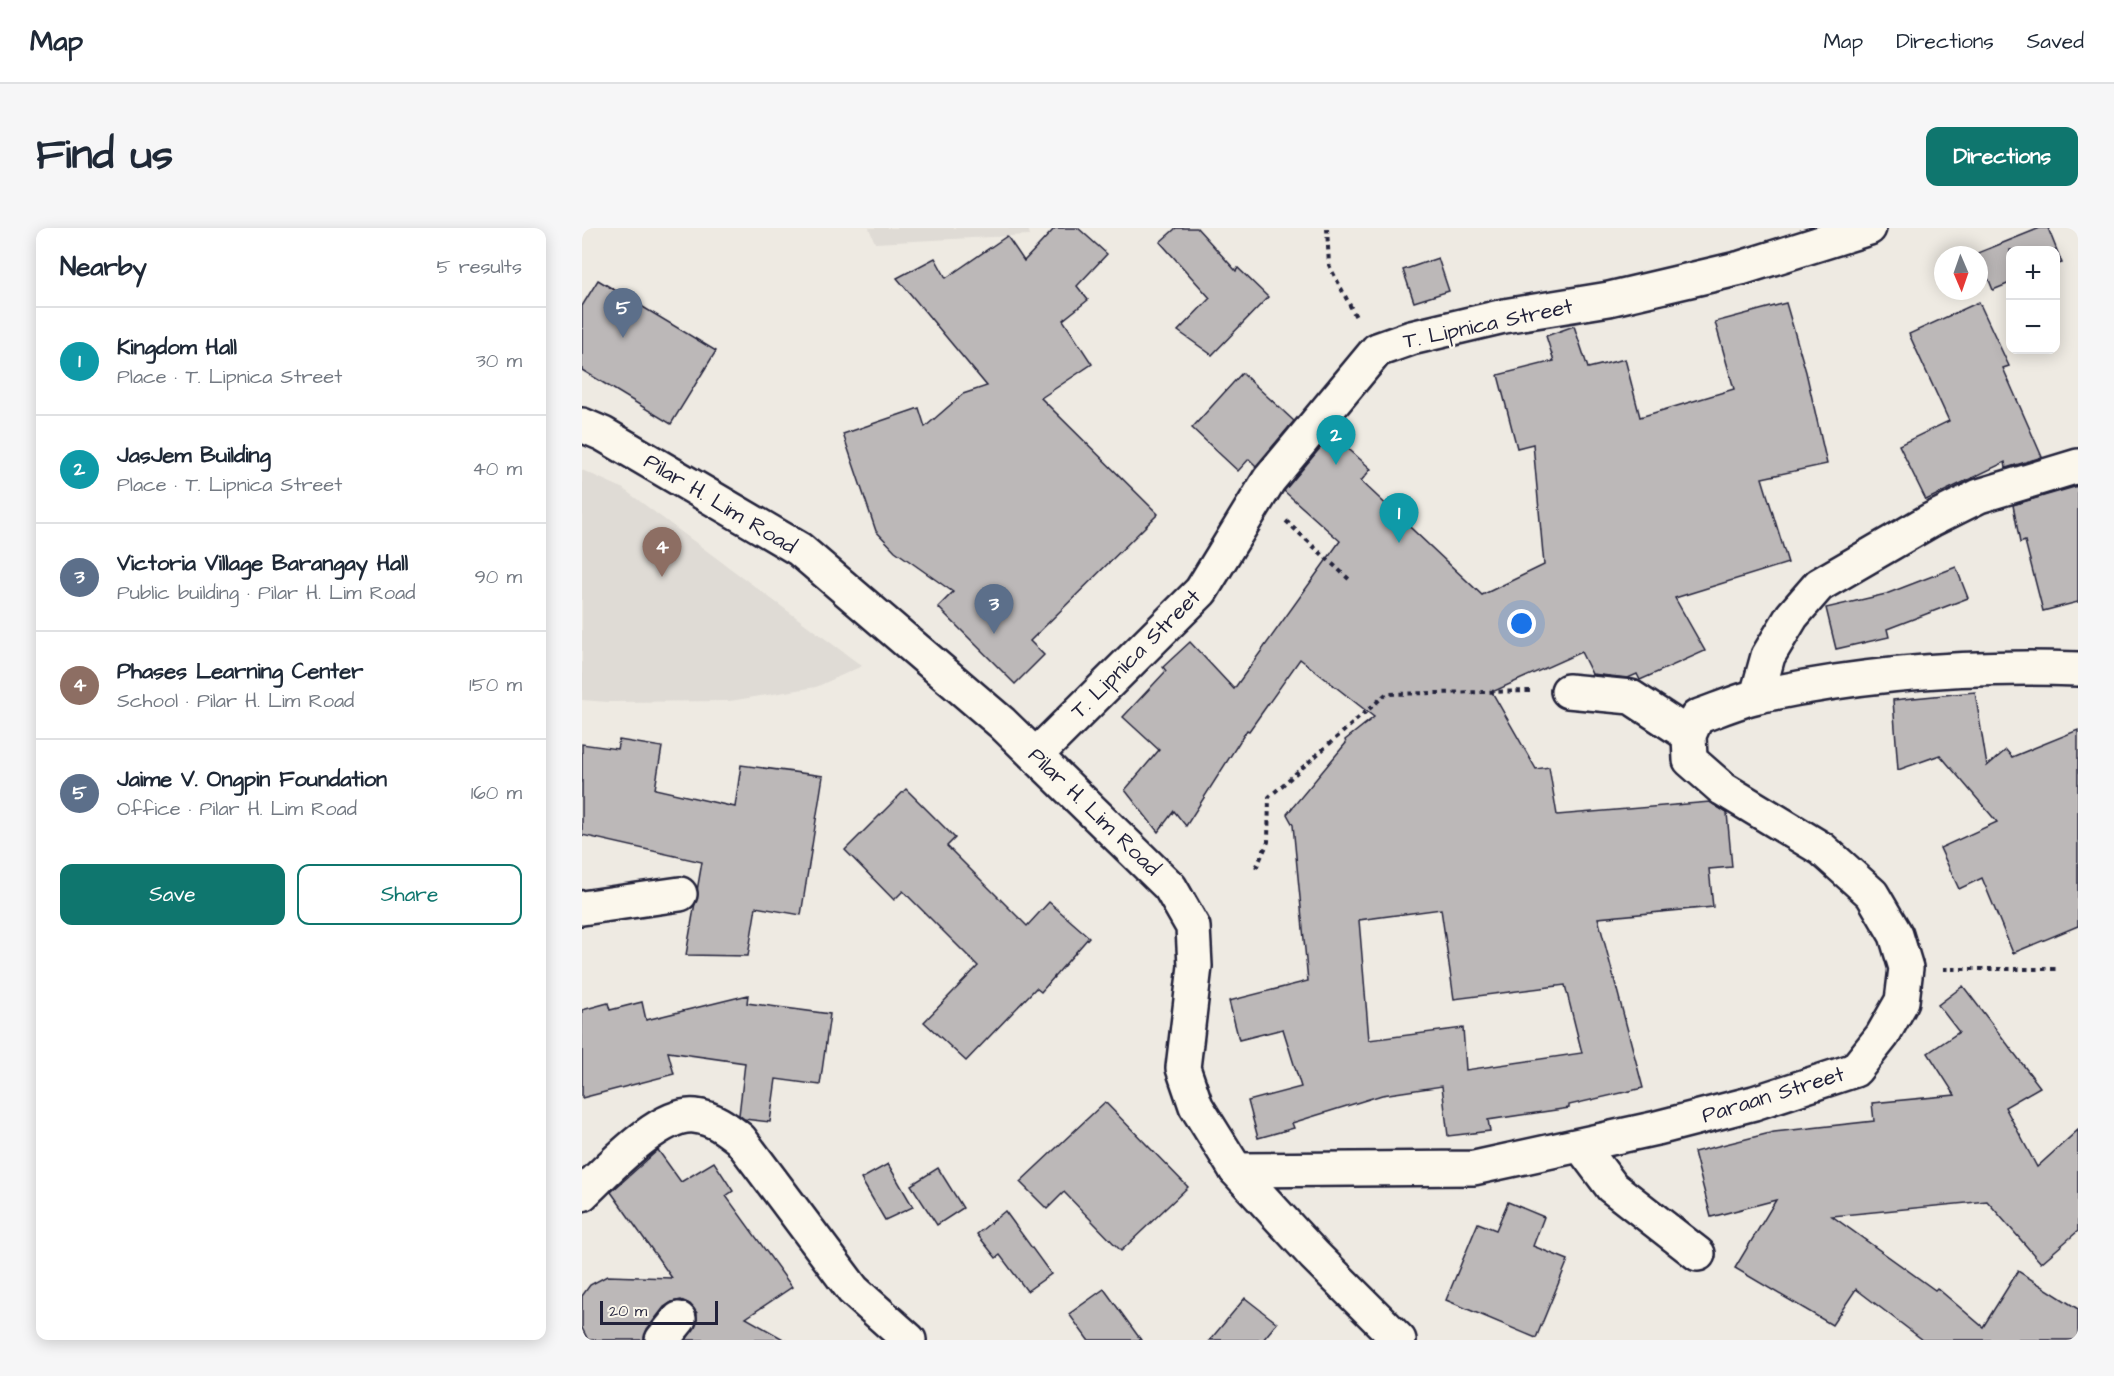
<!DOCTYPE html>
<html lang="en">
<head>
<meta charset="utf-8">
<style>
  :root { --surface:#fff; --page:#f6f6f7; --text:#1f2937; --muted:#747a83; --line:#e0e1e3; --accent:#0f766e }
  body { margin:0; font-family:"Architects Daughter",sans-serif; background:var(--page); color:var(--text) }
  .controls { position:absolute; right:18px; top:18px; display:grid; overflow:hidden; border-radius:12px; box-shadow:0 3px 15px #0003 }
  .controls button { width:54px; height:54px; display:grid; place-items:center; padding:0; border:0; border-bottom:2px solid var(--line); background:var(--surface); color:var(--text); font:30px sans-serif }
  .compass { position:absolute; left:1352px; top:18px; width:54px; height:54px; border-radius:50%; background:var(--surface); box-shadow:0 3px 15px #0003; rotate:178deg }
  .scale { position:absolute; left:18px; bottom:15px; width:118px; box-sizing:border-box; padding-left:6px; border:3px solid #22223b; border-top:0; font-size:16px; line-height:21px; white-space:nowrap; color:#22223b; -webkit-text-stroke:4px #fbf7ec; paint-order:stroke }
  .you { position:absolute; left:940px; top:396px; width:21px; height:21px; margin:-15px; border:4px solid #fff; border-radius:50%; background:#1a73e8; box-shadow:0 0 0 9px #1a73e833 }
  .badge { display:grid; place-items:center; width:39px; height:39px; border-radius:50%; background:var(--accent); color:#fff; font-size:20px; font-weight:700 }
  .pin { position:absolute; translate:-50% -50px; filter:drop-shadow(0 2px 3px #0008) }
  .pin::after { content:''; position:absolute; top:32px; width:21px; height:18px; background:inherit; clip-path:polygon(0 0,100% 0,50% 100%) }
  .list { margin:0; padding:0; list-style:none }
  h2 { display:flex; justify-content:space-between; align-items:center; height:78px; margin:0; padding:0 24px; font-size:26px }
  h2 small { font-size:20px; font-weight:400; color:var(--muted) }
  .list li { display:grid; grid-template-columns:39px 1fr auto; gap:18px; align-items:center; box-sizing:border-box; height:108px; padding:0 24px; border-top:2px solid var(--line) }
  .list b { display:block; font-size:22px; white-space:nowrap }
  .list p { margin:0; font-size:20px; white-space:nowrap; color:var(--muted) }
  .list em { font-size:20px; font-style:normal; color:var(--muted) }
  .actions { display:flex; gap:12px; padding:18px 24px }
  .actions a { flex:1; padding:14px 0; border:2px solid var(--accent); border-radius:12px; text-align:center; font-size:21px; color:var(--accent) }
  .actions .main { background:var(--accent); color:#fff }
  .map { position:relative; flex:none; width:1496px; height:1112px; overflow:hidden; border-radius:12px }
  header { display:flex; align-items:center; gap:36px; box-sizing:border-box; height:84px; padding:0 30px; background:var(--surface); border-bottom:2px solid var(--line) }
  header strong { font-size:28px }
  nav { display:flex; gap:33px; margin-inline-start:auto; font-size:21px }
  .intro { display:flex; align-items:center; justify-content:space-between; box-sizing:border-box; height:144px; padding:0 36px }
  h1 { margin:0; font-size:42px }
  .button { padding:15px 27px; border-radius:12px; background:var(--accent); color:#fff; font-size:21px; font-weight:700 }
  main { display:flex; gap:36px; padding:0 36px }
  aside { flex:1; background:var(--surface); border-radius:12px; box-shadow:0 3px 15px #0003 }
  .map>svg:first-child { display:block }
  .built { fill:#dfdbd5 }
  .building { fill:#bcb8b8; stroke:#22223b; stroke-width:1.5; fill-rule:evenodd }
  .lines { fill:none; stroke-linecap:round; stroke-linejoin:round }
  .minor-casing { stroke:#22223b; stroke-width:38 }
  .major-casing { stroke:#22223b; stroke-width:38 }
  .path { stroke:#22223b; stroke-width:4; stroke-dasharray:4.5 4.5; stroke-linecap:butt }
  .minor { stroke:#fbf7ec; stroke-width:33 }
  .major { stroke:#fbf7ec; stroke-width:33 }
  .labels { text-anchor:middle; dominant-baseline:central; stroke-width:5; stroke-linejoin:round; paint-order:stroke }
  .street-label { font-size:22px; fill:#22223b; stroke:#fbf7ec }
</style>
</head>
<body>
<header>
<strong>Map</strong>
<nav><a>Map</a><a>Directions</a><a>Saved</a></nav>
</header>
<div class="intro"><h1>Find us</h1><a class="button">Directions</a></div>
<main>
<aside>
<h2>Nearby<small>5 results</small></h2>
<ul class="list">
<li><span class="badge" style="background:#0f9aa8">1</span><div><b>Kingdom Hall</b><p>Place · T. Lipnica Street</p></div><em>30 m</em></li>
<li><span class="badge" style="background:#0f9aa8">2</span><div><b>JasJem Building</b><p>Place · T. Lipnica Street</p></div><em>40 m</em></li>
<li><span class="badge" style="background:#5c6f8a">3</span><div><b>Victoria Village Barangay Hall</b><p>Public building · Pilar H. Lim Road</p></div><em>90 m</em></li>
<li><span class="badge" style="background:#8d6e63">4</span><div><b>Phases Learning Center</b><p>School · Pilar H. Lim Road</p></div><em>150 m</em></li>
<li><span class="badge" style="background:#5c6f8a">5</span><div><b>Jaime V. Ongpin Foundation</b><p>Office · Pilar H. Lim Road</p></div><em>160 m</em></li>
</ul>
<div class="actions"><a class="main">Save</a><a>Share</a></div>
</aside>
<div class="map">
<svg width="1496" height="1112" viewBox="0 0 1496 1112">
  <rect width="100%" height="100%" fill="#eeeae2"/>
  <filter id="ink" filterUnits="userSpaceOnUse"><feTurbulence type="fractalNoise" baseFrequency=".0167" numOctaves="2"/><feDisplacementMap in="SourceGraphic" scale="12" xChannelSelector="R" yChannelSelector="G"/><feConvolveMatrix kernelMatrix="1 2 1 2 8 2 1 2 1" color-interpolation-filters="sRGB"/></filter>
  <g filter="url(#ink)">
    <g class="built">
      <path d="M 287,0 L 446,0 L 448,7 L 293,15 Z"/>
      <path d="M 0,242 L 40,260 L 280,438 L 234,459 L 148,473 L 26,474 L 0,472 Z"/>
    </g>
    <g class="building">
      <path d="M 473,0 L 496,0 L 525,26 L 495,58 L 506,72 L 481,92 L 510,136 L 459,170 L 576,286 L 448,413 L 462,427 L 433,456 L 356,379 L 371,364 L 313,323 L 294,303 L 261,206 L 337,180 L 343,199 L 381,166 L 405,158 L 315,50 L 353,30 L 364,50 L 425,8 L 442,33 Z"/>
      <path d="M 594,0 L 615,0 L 654,43 L 656,40 L 686,69 L 630,127 L 596,103 L 628,70 L 578,14 Z"/>
      <path d="M 1458,0 L 1466,0 L 1480,35 L 1473,37 L 1473,22 L 1428,22 L 1428,55 L 1411,62 L 1396,25 Z"/>
      <path d="M 856,30 L 867,63 L 832,74 L 821,42 Z"/>
      <path d="M 16,52 L 134,123 L 89,196 L 0,142 L 0,78 Z"/>
      <path d="M 1397,74 L 1427,138 L 1421,140 L 1460,229 L 1424,240 L 1423,234 L 1344,272 L 1317,217 L 1367,193 L 1327,106 Z"/>
      <path d="M 1204,75 L 1224,144 L 1245,236 L 1180,250 L 1206,335 L 1093,370 L 1123,423 L 1058,452 L 1055,446 L 1046,450 L 1010,446 L 999,424 L 910,464 L 954,541 L 967,539 L 975,587 L 1128,574 L 1145,585 L 1150,639 L 1127,641 L 1131,679 L 1016,690 L 1061,860 L 987,877 L 987,880 L 906,892 L 908,903 L 866,908 L 860,858 L 800,867 L 710,895 L 712,900 L 676,910 L 666,873 L 719,859 L 701,801 L 657,812 L 647,773 L 726,753 L 711,597 L 705,586 L 764,515 L 763,512 L 792,489 L 718,431 L 667,503 L 665,502 L 604,598 L 592,583 L 576,604 L 543,562 L 577,522 L 541,489 L 584,443 L 581,439 L 608,414 L 652,461 L 758,313 L 702,263 L 750,206 L 789,241 L 779,253 L 900,367 L 962,337 L 951,216 L 935,220 L 916,147 L 972,133 L 964,108 L 992,98 L 1006,140 L 1043,131 L 1058,189 L 1152,161 L 1133,94 ZM 859,681 L 872,771 L 983,757 L 1000,825 L 884,842 L 881,800 L 787,812 L 777,692 Z"/>
      <path d="M 660,145 L 712,193 L 674,238 L 667,231 L 656,243 L 610,200 Z"/>
      <path d="M 1496,258 L 1496,374 L 1461,383 L 1443,313 L 1438,315 L 1431,277 Z"/>
      <path d="M 1374,339 L 1386,370 L 1305,401 L 1307,409 L 1254,421 L 1244,380 L 1304,366 Z"/>
      <path d="M 1393,464 L 1405,538 L 1424,522 L 1430,529 L 1496,502 L 1496,698 L 1431,725 L 1400,650 L 1377,661 L 1358,620 L 1415,594 L 1358,527 L 1316,542 L 1311,472 Z"/>
      <path d="M 37,512 L 80,519 L 73,561 L 153,579 L 159,537 L 241,548 L 219,687 L 174,679 L 166,728 L 104,727 L 120,634 L 0,607 L 0,516 L 35,521 Z"/>
      <path d="M 324,561 L 373,610 L 365,618 L 445,698 L 467,674 L 507,709 L 459,764 L 454,760 L 384,833 L 342,794 L 396,738 L 321,663 L 312,672 L 263,622 Z"/>
      <path d="M 1381,758 L 1458,859 L 1423,879 L 1455,939 L 1496,902 L 1496,1003 L 1459,1035 L 1405,973 L 1250,988 L 1353,1062 L 1355,1060 L 1401,1099 L 1436,1043 L 1496,1081 L 1496,1112 L 1341,1112 L 1274,1061 L 1250,1097 L 1153,1040 L 1194,972 L 1129,989 L 1112,924 L 1192,904 L 1292,893 L 1290,875 L 1373,867 L 1346,825 L 1377,804 L 1356,777 Z"/>
      <path d="M 166,767 L 165,775 L 248,786 L 238,857 L 194,851 L 188,894 L 162,891 L 157,887 L 163,835 L 86,824 L 92,846 L 0,870 L 0,782 L 26,775 L 28,782 L 60,774 L 64,792 Z"/>
      <path d="M 523,874 L 606,959 L 539,1023 L 482,964 L 465,981 L 438,954 Z"/>
      <path d="M 76,922 L 99,954 L 132,934 L 151,963 L 144,968 L 210,1059 L 164,1090 L 203,1112 L 104,1112 L 115,1094 L 115,1085 L 108,1076 L 99,1072 L 90,1074 L 82,1079 L 65,1101 L 62,1112 L 6,1112 L 0,1100 L 0,1068 L 8,1057 L 25,1048 L 90,1050 L 29,964 Z"/>
      <path d="M 306,936 L 331,979 L 303,992 L 279,951 Z"/>
      <path d="M 356,940 L 381,980 L 355,997 L 329,957 Z"/>
      <path d="M 926,974 L 962,989 L 951,1018 L 986,1032 L 954,1110 L 864,1072 L 896,995 L 914,1002 Z"/>
      <path d="M 423,983 L 469,1046 L 445,1063 L 418,1027 L 414,1030 L 395,1006 Z"/>
      <path d="M 522,1061 L 559,1112 L 506,1112 L 487,1086 Z"/>
      <path d="M 663,1070 L 695,1095 L 681,1112 L 628,1112 Z"/>
    </g>
    <g class="lines">
      <defs>
        <g id="minor">
          <path d="M 986,463 L 1049,469 L 1107,507"/>
          <path d="M 1175,468 L 1186,428 L 1210,388 L 1237,357 L 1349,292 L 1397,268 L 1496,238"/>
          <path d="M 454,527 L 619,363 L 687,252 L 795,122 L 829,110 L 922,88 L 1027,71 L 1159,40 L 1287,0"/>
          <path d="M 0,680 L 98,666"/>
          <path d="M 1000,919 L 1030,959 L 1116,1026"/>
          <path d="M 654,942 L 892,940 L 1075,900 L 1172,875 L 1273,842 L 1300,808 L 1320,773 L 1324,740 L 1314,707 L 1290,666 L 1240,621 L 1141,561 L 1108,532 L 1107,507 L 1115,489 C 1135,482 1155,473 1176,468 C 1279,446 1391,437 1496,441"/>
          <path d="M 0,966 C 25,943 77,884 113,888 C 131,890 144,900 158,911 L 271,1062 L 327,1112"/>
          <path d="M 80,1112 L 97,1091"/>
        </g>
        <path id="major" d="M 0,197 L 21,206 L 217,321 L 420,495 L 588,659 L 611,699 L 613,738 L 601,840 L 614,878 L 654,942 L 732,1027 L 817,1112"/>
      </defs>
      <use href="#minor" class="minor-casing"/>
      <use href="#major" class="major-casing"/>
      <g class="path">
        <path d="M 745,0 L 747,37 L 775,91"/>
        <path d="M 704,293 L 770,354"/>
        <path d="M 674,640 L 686,614 L 687,569 L 804,466 L 949,463"/>
        <path d="M 1361,741 L 1474,741"/>
      </g>
      <use href="#minor" class="minor"/>
      <use href="#major" class="major"/>
    </g>
  </g>
  <g class="labels">
    <g class="street-label">
      <text transform="translate(906 96) rotate(-12)">T. Lipnica Street</text>
      <text transform="translate(138 276) rotate(31)">Pilar H. Lim Road</text>
      <text transform="translate(554 426) rotate(-45)">T. Lipnica Street</text>
      <text transform="translate(512 584) rotate(44)">Pilar H. Lim Road</text>
      <text transform="translate(1191 867) rotate(-17)">Paraan Street</text>
    </g>
  </g>
</svg>
<div class="controls">
<button>+</button>
<button>−</button>
</div>
<svg class="compass" viewBox="-18 -18 36 36"><path d="M0-13l5 13h-10z" fill="#e53935"/><path d="M0 13l5-13h-10z" fill="#747a83"/></svg>
<div class="scale">20 m</div>
<div class="you"></div>
<div class="pin badge" style="left:817px;top:315px;background:#0f9aa8">1</div>
<div class="pin badge" style="left:754px;top:237px;background:#0f9aa8">2</div>
<div class="pin badge" style="left:412px;top:406px;background:#5c6f8a">3</div>
<div class="pin badge" style="left:80px;top:349px;background:#8d6e63">4</div>
<div class="pin badge" style="left:41px;top:110px;background:#5c6f8a">5</div>
</div>
</main>
</body>
</html>
